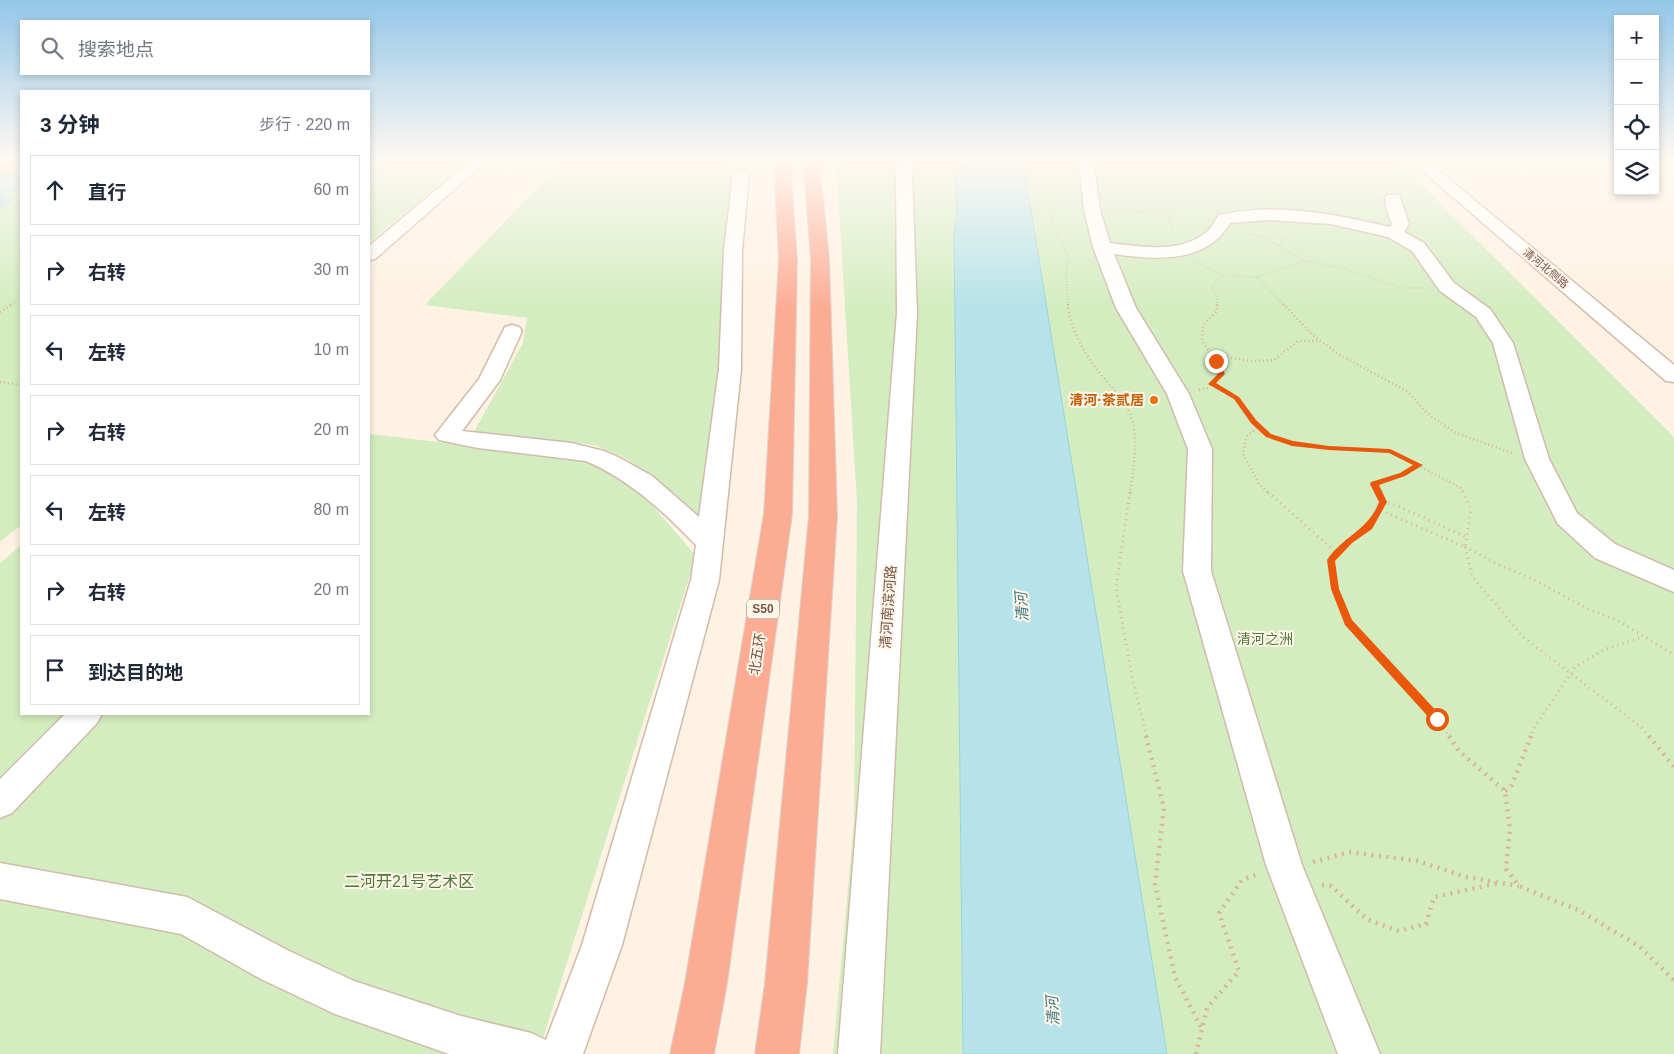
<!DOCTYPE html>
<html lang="zh">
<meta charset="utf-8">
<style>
:root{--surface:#fff;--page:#f6f6f7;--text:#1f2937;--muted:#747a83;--line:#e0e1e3}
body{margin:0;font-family:Arial,"Noto Sans SC",sans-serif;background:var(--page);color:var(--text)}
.controls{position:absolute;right:15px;top:15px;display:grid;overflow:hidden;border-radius:0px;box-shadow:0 2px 8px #0003}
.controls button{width:45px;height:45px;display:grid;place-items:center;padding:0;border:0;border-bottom:1px solid var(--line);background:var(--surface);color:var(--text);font:25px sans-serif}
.stop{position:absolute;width:15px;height:15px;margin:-11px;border:4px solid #ea580c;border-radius:50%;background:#fff}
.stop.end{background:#ea580c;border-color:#fff;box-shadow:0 1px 5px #0008}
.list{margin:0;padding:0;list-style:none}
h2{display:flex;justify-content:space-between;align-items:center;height:65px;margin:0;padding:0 20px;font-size:21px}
h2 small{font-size:16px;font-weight:400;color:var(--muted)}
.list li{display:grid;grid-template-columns:32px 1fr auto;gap:15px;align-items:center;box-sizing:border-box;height:70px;margin:0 10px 10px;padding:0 10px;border:1px solid var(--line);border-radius:0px}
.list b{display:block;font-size:19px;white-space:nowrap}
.list em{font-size:16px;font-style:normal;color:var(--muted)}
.icon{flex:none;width:28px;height:28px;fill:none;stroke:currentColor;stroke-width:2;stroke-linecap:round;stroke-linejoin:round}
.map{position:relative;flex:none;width:1674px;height:1054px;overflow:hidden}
.search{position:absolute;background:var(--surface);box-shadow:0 2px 8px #0003;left:20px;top:20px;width:350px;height:55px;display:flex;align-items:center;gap:12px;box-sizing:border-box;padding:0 18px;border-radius:0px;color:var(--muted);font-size:19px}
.panel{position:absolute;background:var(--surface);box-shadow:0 2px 8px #0003;left:20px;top:90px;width:350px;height:625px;border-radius:0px}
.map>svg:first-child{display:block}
.green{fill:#d3edc0}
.water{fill:#b5e3e9;stroke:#9ad4dc}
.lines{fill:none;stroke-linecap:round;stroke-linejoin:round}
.minor-casing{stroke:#d2bbaa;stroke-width:3}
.highway-casing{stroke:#dcd3cf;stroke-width:2}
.path-far3{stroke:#dbb29b;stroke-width:2;stroke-dasharray:0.5 2.5;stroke-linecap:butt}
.path-far2{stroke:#dbb29b;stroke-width:2.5;stroke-dasharray:1 3;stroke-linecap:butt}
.path-far1{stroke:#dbb29b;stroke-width:3;stroke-dasharray:1 4.5;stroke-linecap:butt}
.path{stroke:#dbb29b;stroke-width:4.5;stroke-dasharray:2 5.5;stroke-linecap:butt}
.minor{fill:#fff;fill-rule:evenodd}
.highway{fill:#fdac94;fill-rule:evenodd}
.route{fill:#ea580c}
.food-dot{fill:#e8710a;stroke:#fff6ea;stroke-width:2}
.labels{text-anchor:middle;stroke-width:4;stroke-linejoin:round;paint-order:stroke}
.far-street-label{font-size:11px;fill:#785646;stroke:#fff6ea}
.shield{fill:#fff6ea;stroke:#a08677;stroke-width:1}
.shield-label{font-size:12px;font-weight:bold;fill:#785646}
.food-label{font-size:14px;font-weight:bold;fill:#c56008;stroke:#fff6ea;text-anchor:end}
.street-label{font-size:14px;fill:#785646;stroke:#fff6ea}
.park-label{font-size:14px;fill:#4f793b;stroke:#fff6ea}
.water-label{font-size:15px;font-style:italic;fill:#39767e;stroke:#fff6ea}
.near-park-label{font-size:16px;fill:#4f793b;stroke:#fff6ea}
</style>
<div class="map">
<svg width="1674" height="1054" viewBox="0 0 1674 1054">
<rect width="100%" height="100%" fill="#fef2e2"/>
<g class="green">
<path d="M0 160H21V525L0 542Z"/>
<path d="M369 160H470L369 242Z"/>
<path d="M564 160H734L735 170 722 372 700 519 627 459 594 445 474 432 523 343 527 318 425 305Z"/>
<path d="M889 160H1397L1674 437V1054H833L854 822 857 501 836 161Z"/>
<path d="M369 434 586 459 634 484 696 556 538 1054H0V563L21 545V714H369Z"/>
</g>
<g class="water">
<path d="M961 160H1023L1167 1054H963L954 232 957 212 955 171 961 167Z"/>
<path d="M0 174H21V189L3 192 12 202 0 209Z"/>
</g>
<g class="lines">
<g class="minor-casing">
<g id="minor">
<path d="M472 160H488L375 259 369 260V246Z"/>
<path d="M900 160H915L912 174 917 313 880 1054H838L897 313 896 174Z"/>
<path d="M1079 160H1093L1100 210 1110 243C1140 247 1182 254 1208 231 1212 227 1215 220 1219 215 1275 202 1335 214 1390 227L1392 224 1387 210 1385 198 1387 195H1399L1409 224 1404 232 1424 243 1454 283 1490 309 1513 343 1549 459 1577 513 1615 544 1674 570V592L1595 558 1558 524 1525 459 1493 343 1476 317 1440 291 1412 251 1388 237 1331 224 1269 220 1230 223C1206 264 1155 260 1114 254L1136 308 1189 394 1212 449 1211 571 1302 865 1380 1054H1338L1266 865 1183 571 1188 449 1167 394 1116 308 1093 247 1084 210Z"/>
<path d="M1410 160H1426L1674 365V382L1666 381Z"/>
<path d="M741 170 746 172 749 175 742 250 741 369 719 580 622 945 583 1054H449L335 1014 261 979 181 934 0 899V863L187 897 289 951 354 981 461 1016 531 1033 546 1040 582 945 691 580 696 545C663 511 630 480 586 461L478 448 439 440 435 435 479 379 505 327 512 325 519 327 522 331 500 380 462 431 571 443 604 451 620 458 652 476 699 517 719 369 724 250 733 175 736 172Z"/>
<path d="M65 714H102L97 723 12 813 0 818V779Z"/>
</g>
</g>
<g class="highway-casing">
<g id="highway">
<path d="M774 160H790L797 260 792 514 727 983 714 1054H670L685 983 764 514 779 260Z"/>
<path d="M803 160H819L829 258 837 516 807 983 799 1054H755L765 983 809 516 811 258Z"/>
</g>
</g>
<g class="path-far3">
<path d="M851 160 855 174H885"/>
<path d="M1110 211 1168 213 1173 235"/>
<path d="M1248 234 1265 238 1305 261 1345 269 1402 288H1424"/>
<path d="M1279 245 1291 233"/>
<path d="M1197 262 1225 276 1257 277 1305 261"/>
<path d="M1257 277 1285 306"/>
<path d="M10 306 21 299"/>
<path d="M1068 306 1066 275 1068 255 1054 231 1050 212 1056 178 1070 174"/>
<path d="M1217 306V298L1211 287 1219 278 1224 276"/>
</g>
<g class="path-far2">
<path d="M1068 304C1069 325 1083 351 1095 367 1109 386 1131 404 1134 428 1137 450 1133 472 1130 494"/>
<path d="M1283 304 1315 337 1340 355 1408 392 1427 413 1454 432 1512 453"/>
<path d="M0 312 12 304"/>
<path d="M1216 361 1226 357 1251 361 1274 360 1298 341H1320"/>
<path d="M0 382 21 385"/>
<path d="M1212 384 1237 398 1253 422 1268 435 1292 443 1329 448 1390 451 1461 488 1464 494"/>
<path d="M1199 390 1207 388 1221 374 1215 358 1202 341 1203 325 1217 311V304"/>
<path d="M1257 428 1246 437 1243 454 1259 484 1270 494"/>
<path d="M1379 494 1374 484 1403 475 1419 465"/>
</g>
<g class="path-far1">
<path d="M1130 492 1116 588 1133 682 1147 738"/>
<path d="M1268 492 1337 553"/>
<path d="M1378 492 1383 502 1396 505 1466 537"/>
<path d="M1465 547 1472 576 1523 637 1641 727 1650 738"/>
<path d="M1465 547 1503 567 1529 577 1584 607 1621 622 1674 655"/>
<path d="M1450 738 1437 719 1348 622 1335 589 1331 560 1349 541 1370 527 1380 510 1465 547 1471 510 1463 492"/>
<path d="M1530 738 1534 728 1575 667 1606 649 1643 637"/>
</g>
<g class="path">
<path d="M1146 736 1164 808 1155 884 1175 977 1202 1029"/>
<path d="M1449 736 1459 751 1505 791 1510 829 1506 869 1519 886 1578 910 1639 946 1674 980"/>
<path d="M1649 736 1674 767"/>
<path d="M1505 791 1512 785 1531 736"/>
<path d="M1313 862 1349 852 1418 861 1466 877 1519 886"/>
<path d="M1322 885 1331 886 1368 920 1399 931 1426 924 1434 897 1499 883"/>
<path d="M1196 1054 1207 1008 1239 971 1219 913 1242 880 1258 874"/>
</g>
<use href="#minor" class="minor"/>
<use href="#highway" class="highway"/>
</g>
<linearGradient id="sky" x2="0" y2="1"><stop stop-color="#93c7e8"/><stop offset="0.52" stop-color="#fff9f2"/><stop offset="1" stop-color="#fff9f2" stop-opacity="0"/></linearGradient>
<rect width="1674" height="308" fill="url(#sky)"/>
<path class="route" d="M1216 359 1219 361 1225 374 1216 383 1239 397 1256 420 1271 434 1293 441 1329 446 1390 449 1423 465 1405 476 1379 485 1387 502 1372 529 1352 543 1335 561 1339 589 1352 620 1441 716V722H1433L1345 625 1331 589 1327 560C1344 535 1368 531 1379 502L1370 484 1371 482 1400 473 1413 465 1389 453 1329 450 1292 446 1266 437 1251 423 1234 399 1208 384 1218 374 1213 361Z"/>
<circle class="food-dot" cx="1154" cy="400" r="5"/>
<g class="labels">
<g class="far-street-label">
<text transform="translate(1546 268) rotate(40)" y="4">清河北侧路</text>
</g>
<rect class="shield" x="747" y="599.5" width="32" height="19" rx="4"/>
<g class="shield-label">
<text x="763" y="613">S50</text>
</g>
<g class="food-label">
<text x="1144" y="405">清河·茶贰居</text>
</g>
<g class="street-label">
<text transform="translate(888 607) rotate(-86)" y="5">清河南滨河路</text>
<text transform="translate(757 654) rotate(-81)" y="5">北五环</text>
</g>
<g class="park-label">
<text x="1265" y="644">清河之洲</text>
</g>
<g class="water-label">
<text transform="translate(1022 607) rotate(-94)" y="5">清河</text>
<text transform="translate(1053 1011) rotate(-94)" y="5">清河</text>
</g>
<g class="near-park-label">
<text x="409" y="887">二河开21号艺术区</text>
</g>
</g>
</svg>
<div class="controls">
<button>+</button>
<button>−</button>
<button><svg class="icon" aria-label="locate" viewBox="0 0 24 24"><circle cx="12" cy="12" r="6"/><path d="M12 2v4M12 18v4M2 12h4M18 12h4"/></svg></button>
<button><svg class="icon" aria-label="layers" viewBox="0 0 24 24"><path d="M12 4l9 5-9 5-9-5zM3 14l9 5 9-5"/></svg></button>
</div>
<div class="stop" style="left:1437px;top:719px"></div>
<div class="stop end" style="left:1216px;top:361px"></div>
<div class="search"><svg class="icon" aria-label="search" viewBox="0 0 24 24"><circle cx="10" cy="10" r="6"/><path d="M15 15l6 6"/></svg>搜索地点</div>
<section class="panel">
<h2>3 分钟<small>步行 · 220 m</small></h2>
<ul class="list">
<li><svg class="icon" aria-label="ahead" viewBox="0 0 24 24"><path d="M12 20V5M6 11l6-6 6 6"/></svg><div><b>直行</b></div><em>60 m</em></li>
<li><svg class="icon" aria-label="right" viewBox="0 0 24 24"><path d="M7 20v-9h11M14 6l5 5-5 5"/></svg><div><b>右转</b></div><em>30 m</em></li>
<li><svg class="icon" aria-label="left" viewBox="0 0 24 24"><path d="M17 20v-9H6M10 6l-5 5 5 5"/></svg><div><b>左转</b></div><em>10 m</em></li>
<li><svg class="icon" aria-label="right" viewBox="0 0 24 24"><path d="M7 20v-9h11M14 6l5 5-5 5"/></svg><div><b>右转</b></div><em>20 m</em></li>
<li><svg class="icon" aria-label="left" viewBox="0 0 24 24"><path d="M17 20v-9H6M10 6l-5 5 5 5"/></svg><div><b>左转</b></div><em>80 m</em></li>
<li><svg class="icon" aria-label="right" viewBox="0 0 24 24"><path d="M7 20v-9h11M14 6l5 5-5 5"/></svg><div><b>右转</b></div><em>20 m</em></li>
<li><svg class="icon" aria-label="arrive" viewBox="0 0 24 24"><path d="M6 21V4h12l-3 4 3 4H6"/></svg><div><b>到达目的地</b></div></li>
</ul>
</section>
</div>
